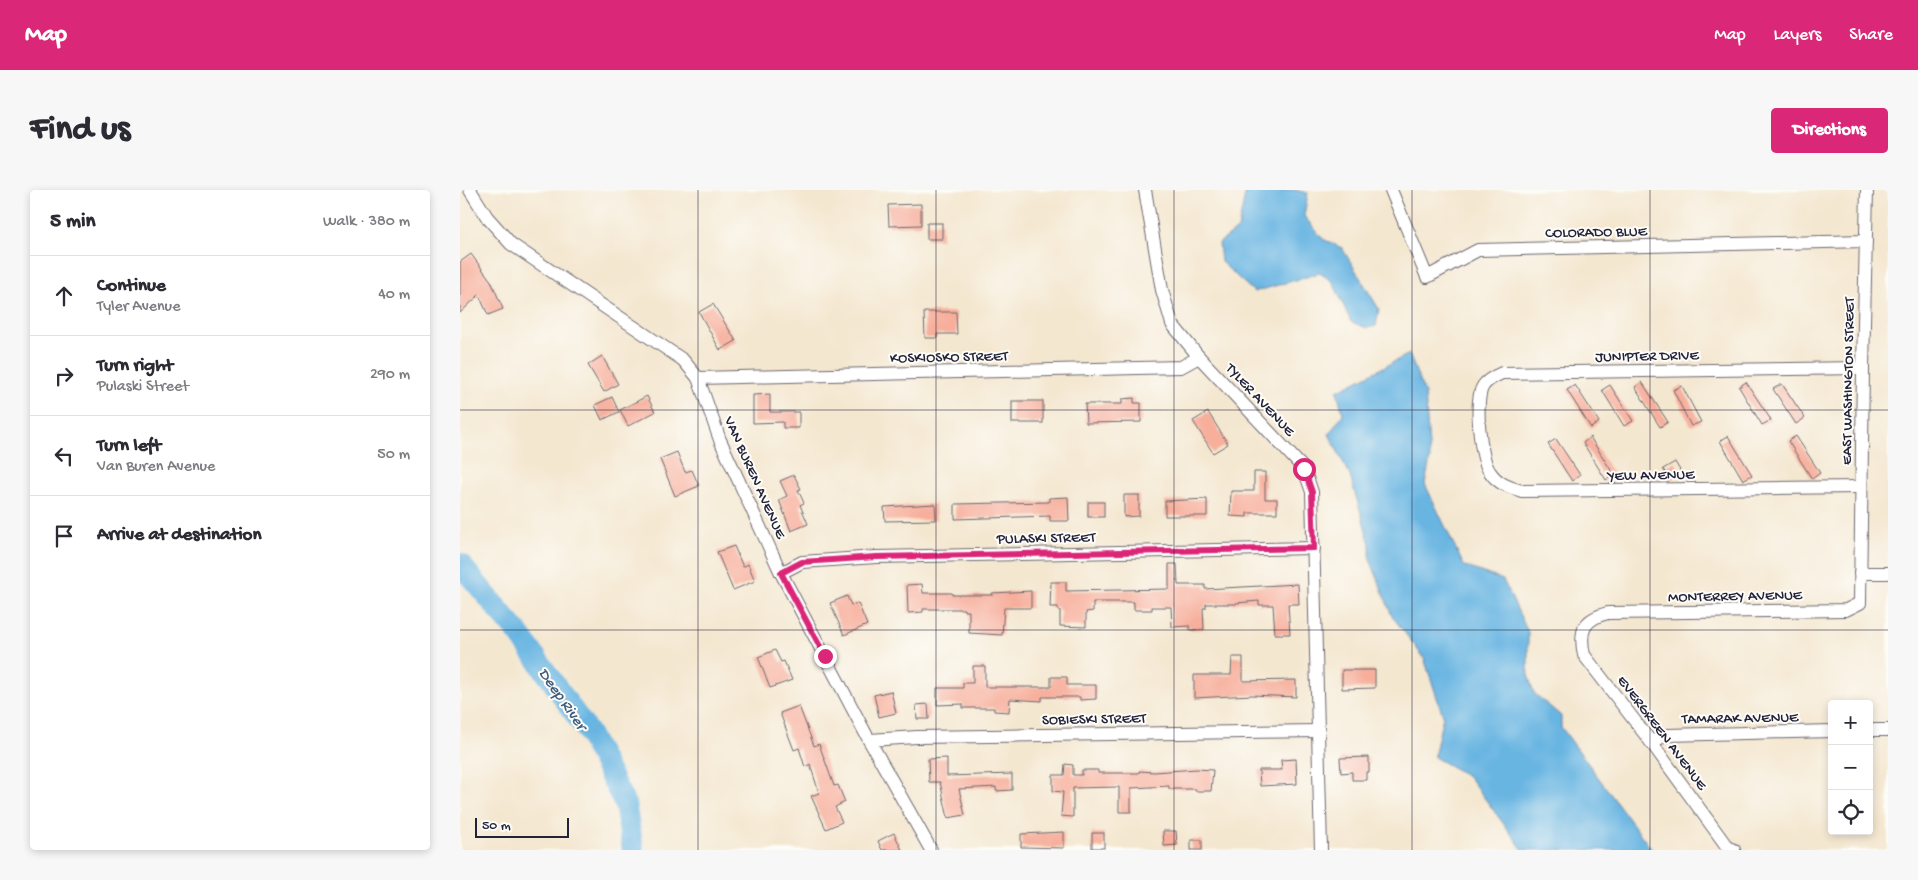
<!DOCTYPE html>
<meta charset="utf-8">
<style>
:root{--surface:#fff;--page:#f7f7f7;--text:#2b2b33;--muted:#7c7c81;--line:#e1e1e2;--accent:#db2777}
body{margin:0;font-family:"Gochi Hand",sans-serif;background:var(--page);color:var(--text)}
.controls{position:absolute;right:15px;bottom:15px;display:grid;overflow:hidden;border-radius:5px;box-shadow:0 2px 8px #0003}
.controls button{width:45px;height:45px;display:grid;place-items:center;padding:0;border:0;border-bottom:1px solid var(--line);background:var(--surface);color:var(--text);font:25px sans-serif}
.scale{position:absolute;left:15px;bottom:12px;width:94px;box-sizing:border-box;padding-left:5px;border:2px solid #22223b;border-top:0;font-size:14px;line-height:18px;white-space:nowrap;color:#22223b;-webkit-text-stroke:4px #fdfcf7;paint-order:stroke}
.stop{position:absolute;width:15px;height:15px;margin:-11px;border:4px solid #db2777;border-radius:50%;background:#fff}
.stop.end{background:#db2777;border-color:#fff;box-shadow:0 1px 5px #0008}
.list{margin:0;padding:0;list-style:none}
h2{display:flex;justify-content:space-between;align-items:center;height:65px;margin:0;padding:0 20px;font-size:21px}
h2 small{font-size:16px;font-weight:400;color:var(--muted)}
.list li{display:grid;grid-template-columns:32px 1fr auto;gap:15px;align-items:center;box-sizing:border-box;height:80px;padding:0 20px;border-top:1px solid var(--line)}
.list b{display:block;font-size:19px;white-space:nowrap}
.list p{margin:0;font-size:16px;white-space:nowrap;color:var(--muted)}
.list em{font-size:16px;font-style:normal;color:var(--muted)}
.icon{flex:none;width:28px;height:28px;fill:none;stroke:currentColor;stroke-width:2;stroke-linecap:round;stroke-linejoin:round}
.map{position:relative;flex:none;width:1428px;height:660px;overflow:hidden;border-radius:5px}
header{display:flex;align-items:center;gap:30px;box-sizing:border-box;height:70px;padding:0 25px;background:var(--accent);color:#fff}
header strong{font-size:24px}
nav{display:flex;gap:28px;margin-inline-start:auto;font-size:18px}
.intro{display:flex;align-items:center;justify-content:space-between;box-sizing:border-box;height:120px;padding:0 30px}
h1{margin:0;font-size:35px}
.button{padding:12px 22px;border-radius:5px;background:var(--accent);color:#fff;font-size:18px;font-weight:700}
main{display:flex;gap:30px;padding:0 30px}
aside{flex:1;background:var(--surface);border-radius:5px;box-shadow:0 2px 8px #0003}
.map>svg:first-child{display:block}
.water{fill:#69b5e2;stroke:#466c8e}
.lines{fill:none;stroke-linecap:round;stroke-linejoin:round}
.river{stroke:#69b5e2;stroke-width:22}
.building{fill:#f7af9c}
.street-casing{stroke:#6c676f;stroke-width:14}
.street{stroke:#fff;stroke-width:12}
.route{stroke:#db2777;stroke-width:6}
.grid{fill:none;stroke:#22223b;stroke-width:1;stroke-opacity:0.55}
.labels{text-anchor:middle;stroke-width:4;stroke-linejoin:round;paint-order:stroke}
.street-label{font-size:15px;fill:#22223b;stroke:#fdfcf7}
.water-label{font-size:16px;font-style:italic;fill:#3e5d7e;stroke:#fdfcf7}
</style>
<header>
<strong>Map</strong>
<nav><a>Map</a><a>Layers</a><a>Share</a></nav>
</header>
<div class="intro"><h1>Find us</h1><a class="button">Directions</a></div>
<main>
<aside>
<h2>5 min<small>Walk · 380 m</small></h2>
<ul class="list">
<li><svg class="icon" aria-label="ahead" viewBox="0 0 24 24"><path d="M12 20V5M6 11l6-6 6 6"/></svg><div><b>Continue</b><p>Tyler Avenue</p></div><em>40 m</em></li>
<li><svg class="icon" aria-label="right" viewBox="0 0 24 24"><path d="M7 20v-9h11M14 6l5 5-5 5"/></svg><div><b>Turn right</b><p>Pulaski Street</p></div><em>290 m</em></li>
<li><svg class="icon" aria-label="left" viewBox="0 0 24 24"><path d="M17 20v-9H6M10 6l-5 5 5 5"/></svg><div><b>Turn left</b><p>Van Buren Avenue</p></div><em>50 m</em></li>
<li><svg class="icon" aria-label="arrive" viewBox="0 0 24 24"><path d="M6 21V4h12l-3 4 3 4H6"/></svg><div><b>Arrive at destination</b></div></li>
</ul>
</aside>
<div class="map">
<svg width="1428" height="660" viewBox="0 0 1428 660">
<rect width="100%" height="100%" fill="#fdfcf7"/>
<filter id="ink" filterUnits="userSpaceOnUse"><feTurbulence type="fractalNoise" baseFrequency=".02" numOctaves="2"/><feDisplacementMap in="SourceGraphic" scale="10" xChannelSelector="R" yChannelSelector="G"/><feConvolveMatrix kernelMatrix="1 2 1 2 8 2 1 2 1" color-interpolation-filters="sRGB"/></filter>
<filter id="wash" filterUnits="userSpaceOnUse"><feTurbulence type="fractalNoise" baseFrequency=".0096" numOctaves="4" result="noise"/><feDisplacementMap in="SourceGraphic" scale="20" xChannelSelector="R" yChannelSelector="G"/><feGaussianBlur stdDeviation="1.12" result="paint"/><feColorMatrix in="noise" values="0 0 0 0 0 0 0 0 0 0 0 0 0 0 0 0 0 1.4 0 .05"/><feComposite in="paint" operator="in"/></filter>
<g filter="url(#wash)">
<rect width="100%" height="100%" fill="#f4e7d0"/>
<g class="water">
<path d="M786 0H835L848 3 844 26 863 49 882 58 919 119 916 136 907 138 891 132 873 92 860 83 794 102 761 72 759 53 778 39Z"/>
<path d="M949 164 965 204 970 269 965 294 1004 376 1043 390 1068 442V485L1074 503 1101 526V537L1192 660H1063L1008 586 974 567 983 526 964 468 932 426 910 369V354L890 286 869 244 883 224 877 201Z"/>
</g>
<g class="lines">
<path class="river" d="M0 374 60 445 128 542 165 614 173 660"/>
</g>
<g id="blocks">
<g class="building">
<path d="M461 14V35L429 36 428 15Z"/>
<rect x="467" y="33" width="15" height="16"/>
<path d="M11 64 31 91 43 119 28 125 19 105 0 123V72Z"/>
<path d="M253 114 276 151 260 160 239 122Z"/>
<path d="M464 122H496L497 144H477V148H465Z"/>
<path d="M142 166 158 194 144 202 128 175Z"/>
<path d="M1182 192 1208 232 1200 237 1175 197Z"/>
<path d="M1286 192 1311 230 1302 235 1279 197Z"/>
<path d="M1322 194 1345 228 1336 234 1313 199Z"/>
<path d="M1115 195 1139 232 1131 238 1107 200Z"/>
<path d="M1150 195 1173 231 1164 236 1142 200Z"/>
<path d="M1222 196 1241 232 1231 236 1213 200Z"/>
<path d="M310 204V222H339V238H323V232L293 233V205Z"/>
<path d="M187 206 195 222 168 236 160 220Z"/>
<path d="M152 207 159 222 142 230 135 215Z"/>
<path d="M674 208V213H681V232L626 233 625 214H662V209Z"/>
<rect x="552" y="211" width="31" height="22"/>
<path d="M748 222 768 254 753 263 733 231Z"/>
<path d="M1268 246 1292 285 1283 290 1260 251Z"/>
<path d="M1336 246 1360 283 1352 289 1328 251Z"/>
<path d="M1130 247 1154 285 1146 290 1123 253Z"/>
<path d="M1096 249 1120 285 1112 291 1088 254Z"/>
<path d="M217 262 225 282 232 280 239 296 215 306 200 269Z"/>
<path d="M1215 272 1221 282 1210 290 1203 279Z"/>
<path d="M794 282H805V309H817V323H787V327L770 326 771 301H794Z"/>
<path d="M334 285 341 299 338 300 344 313 340 315 348 334 331 341 319 310 327 306 320 291Z"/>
<path d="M664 305H679V326L664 327Z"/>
<path d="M608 307 609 331H590V326L495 329V314L589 312V308Z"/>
<path d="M747 309V326H705V311Z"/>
<rect x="628" y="312" width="16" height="15"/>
<path d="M475 314 476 330 425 331 424 317Z"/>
<path d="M274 356 283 377 288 374 295 391 273 400 257 362Z"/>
<path d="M709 374H717L718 395H745V399L838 394 839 414H828L830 444H815L813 415H799V411L776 413V414H746V418H743L744 439 730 440V436L712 437 711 417H692V420H674V412H633V421L626 422V437L600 436V420H598V417H590L591 392H606V401L709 399Z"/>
<path d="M462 394 463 403H492V405H533L532 403 571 401V418H544L542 445 509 443V421H504V419H463V422L448 423 447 395Z"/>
<path d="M387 406 391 415 398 413 407 435 384 445 370 413Z"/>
<path d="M315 460 321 472 324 471 332 490 310 498 298 467Z"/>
<path d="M772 467H783V491L836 490V507L792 505 734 508V485H771Z"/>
<path d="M513 476H525V497H591V487H607V495H636V509L620 510V507H582V511L550 509 549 522 534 521V518H503V514L477 515V498H503V493H513Z"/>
<path d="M882 480H915V498L882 499Z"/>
<path d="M431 501 436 523 419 527 414 505Z"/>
<path d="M468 514 469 529H457L456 515Z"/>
<path d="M339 516 354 556 359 554 374 596 378 595 385 612 375 617 382 632 366 639 351 606 359 603 350 574 345 577 339 558 334 560 320 523Z"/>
<path d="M909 567V582H906V590H892V582L881 583 880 568Z"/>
<path d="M487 568V586L552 584V600L536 601V597L499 599 505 625 488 628 480 592H469L468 569Z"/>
<path d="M836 569 837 594 800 596 799 580H822L821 570Z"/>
<path d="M605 574 613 575V585H622V580H638V583H679V581L694 582 737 579 753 580 751 601H735L736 599H709V596L671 598V622H659V597L613 598V627L601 626 603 602 593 601V585H604Z"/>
<path d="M703 641H716L717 655 704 656Z"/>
<path d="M604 642V658L561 657V644Z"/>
<path d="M434 643 442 660H422L418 651Z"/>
<rect x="632" y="643" width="12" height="15"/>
<rect x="731" y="650" width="11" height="10"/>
</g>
</g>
</g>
<g filter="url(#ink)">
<use href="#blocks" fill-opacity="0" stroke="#6c676f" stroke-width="1"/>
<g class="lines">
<g class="street-casing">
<g id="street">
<path d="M10 0 27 27 51 54 223 170 238 188 260 250 321 383 409 550 471 660"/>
<path d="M685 0 702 100 712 134 739 167 844 279 852 302 861 660"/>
<path d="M931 0 967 87 1018 60 1406 51"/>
<path d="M238 188 721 177 739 167"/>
<path d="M1401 297 1062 301C1049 297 1038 294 1030 282 1020 269 1014 210 1023 196 1027 190 1035 186 1042 183L1403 178"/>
<path d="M321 383 342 372 416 367 854 358"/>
<path d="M1400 383H1428"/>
<path d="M1409 540H1428"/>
<path d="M409 550 457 547 859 541"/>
<path d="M1191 552 1207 545 1372 541"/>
<path d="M1274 660 1268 658 1191 552 1124 465C1119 441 1123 429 1148 423L1386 420 1400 413 1403 178 1407 0"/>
</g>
</g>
<use href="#street" class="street"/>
</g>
</g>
<g class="lines" filter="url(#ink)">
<path class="route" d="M365 466 321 383 342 372 416 367 854 358 852 302 844 279"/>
</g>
<path class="grid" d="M238 0V660M476 0V660M714 0V660M952 0V660M1190 0V660M0 220H1428M0 440H1428"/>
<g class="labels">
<g class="street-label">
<text transform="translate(1136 41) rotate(-1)" y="5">COLORADO BLUE</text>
<text transform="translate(1187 165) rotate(-1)" y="5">JUNIPTER DRIVE</text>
<text transform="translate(489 166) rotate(-1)" y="5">KOSKIOSKO STREET</text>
<text transform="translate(1387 191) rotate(-89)" y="5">EAST WASHINGTON STREET</text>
<text transform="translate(801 209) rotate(47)" y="5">TYLER AVENUE</text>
<text transform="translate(1191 284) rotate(-1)" y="5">YEW AVENUE</text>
<text transform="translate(296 287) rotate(66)" y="5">VAN BUREN AVENUE</text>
<text transform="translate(586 347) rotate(-1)" y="5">PULASKI STREET</text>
<text transform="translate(1275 405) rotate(-1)" y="5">MONTERREY AVENUE</text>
<text transform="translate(1280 527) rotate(-1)" y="5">TAMARAK AVENUE</text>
<text transform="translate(634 528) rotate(-1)" y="5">SOBIESKI STREET</text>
<text transform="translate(1203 542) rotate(53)" y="5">EVERGREEN AVENUE</text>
</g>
<g class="water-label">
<text transform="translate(104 508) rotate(55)" y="6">Deep River</text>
</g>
</g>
</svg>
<div class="controls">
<button>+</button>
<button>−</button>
<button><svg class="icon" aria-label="locate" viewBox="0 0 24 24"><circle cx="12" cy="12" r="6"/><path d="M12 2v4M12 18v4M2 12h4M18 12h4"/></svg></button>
</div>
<div class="scale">50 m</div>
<div class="stop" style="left:844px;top:279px"></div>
<div class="stop end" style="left:365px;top:466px"></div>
</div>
</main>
